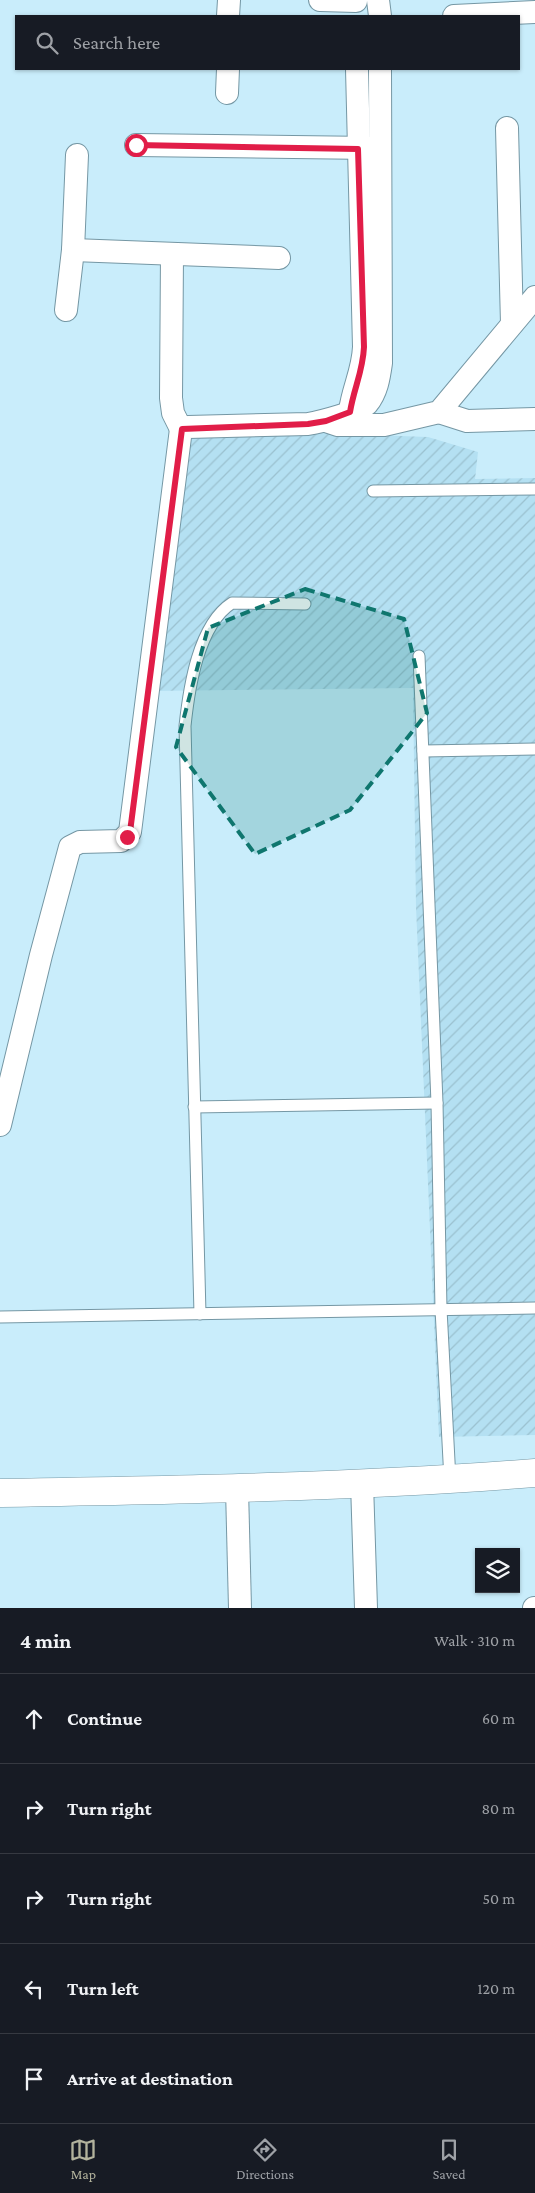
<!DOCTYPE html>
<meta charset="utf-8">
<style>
:root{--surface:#171b24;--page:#20242c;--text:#f1f3f6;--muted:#9ea1a6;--line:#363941;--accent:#b3b39d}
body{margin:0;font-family:"Crimson Pro",serif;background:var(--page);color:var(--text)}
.controls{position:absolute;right:15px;bottom:15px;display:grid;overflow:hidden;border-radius:0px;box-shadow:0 1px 4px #0004}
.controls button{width:45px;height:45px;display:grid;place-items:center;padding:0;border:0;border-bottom:1px solid var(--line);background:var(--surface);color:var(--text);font:25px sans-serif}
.stop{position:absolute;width:15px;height:15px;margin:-11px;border:4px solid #e11d48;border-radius:50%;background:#fff}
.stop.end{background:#e11d48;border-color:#fff;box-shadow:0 1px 5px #0008}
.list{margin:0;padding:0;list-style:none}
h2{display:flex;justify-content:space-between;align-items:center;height:65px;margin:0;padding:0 20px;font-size:21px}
h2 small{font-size:16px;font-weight:400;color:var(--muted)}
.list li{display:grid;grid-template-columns:32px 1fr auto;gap:15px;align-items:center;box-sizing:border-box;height:90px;padding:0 20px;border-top:1px solid var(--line)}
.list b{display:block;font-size:19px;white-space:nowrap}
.list em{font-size:16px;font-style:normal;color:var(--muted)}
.icon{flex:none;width:28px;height:28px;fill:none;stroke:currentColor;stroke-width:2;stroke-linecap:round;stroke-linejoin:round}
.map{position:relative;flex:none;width:535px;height:1608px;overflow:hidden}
.search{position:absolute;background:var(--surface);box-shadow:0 1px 4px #0004;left:15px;right:15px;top:15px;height:55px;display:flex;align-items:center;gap:12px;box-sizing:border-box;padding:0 18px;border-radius:0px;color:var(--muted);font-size:19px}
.sheet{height:515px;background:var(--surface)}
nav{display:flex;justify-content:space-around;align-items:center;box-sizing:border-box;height:70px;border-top:1px solid var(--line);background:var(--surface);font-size:14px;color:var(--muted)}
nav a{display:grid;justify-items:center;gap:2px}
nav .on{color:var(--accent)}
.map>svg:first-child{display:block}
.industrial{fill:url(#industrial-furrows)}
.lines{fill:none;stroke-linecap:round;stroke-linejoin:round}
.service-casing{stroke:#7597a4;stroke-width:13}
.minor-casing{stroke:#7597a4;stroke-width:24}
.tertiary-casing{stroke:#7597a4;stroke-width:29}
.service{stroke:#fff;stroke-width:11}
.minor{stroke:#fff;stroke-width:22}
.tertiary{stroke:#fff;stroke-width:28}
.route{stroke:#e11d48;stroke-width:6}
.marked{fill:#0f766e;fill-opacity:0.2;stroke:#0f766e;stroke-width:4;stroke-dasharray:10 6;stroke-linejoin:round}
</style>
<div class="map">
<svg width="535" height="1608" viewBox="0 0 535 1608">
<defs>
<pattern id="industrial-furrows" width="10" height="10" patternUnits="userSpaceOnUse" patternTransform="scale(1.25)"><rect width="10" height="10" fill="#b4e0f2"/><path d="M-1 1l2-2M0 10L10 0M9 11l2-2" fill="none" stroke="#9bc1d0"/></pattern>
</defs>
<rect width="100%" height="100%" fill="#c9edfb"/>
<path class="industrial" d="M205 429 428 437 478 452 475 479 535 478V1435L439 1437 416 907 413 688 148 691 182 437Z"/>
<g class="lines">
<g class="service-casing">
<g id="service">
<path d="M373 491 535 489"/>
<path d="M419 656 437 1103 441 1309 450 1480"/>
<path d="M423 751 535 749"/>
<path d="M194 1107 437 1103"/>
<path d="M200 1314 185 726C189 688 198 625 232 603L305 604"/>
<path d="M0 1317 535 1308"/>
</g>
</g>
<g class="minor-casing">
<g id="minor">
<path d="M320 0 356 1"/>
<path d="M378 0 380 16"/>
<path d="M228 16 229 0"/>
<path d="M454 16 535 12"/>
<path d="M227 93 228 69"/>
<path d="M507 128 512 324"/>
<path d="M136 145 372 148"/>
<path d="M73 250 279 258"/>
<path d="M172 254 171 398 173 413 181 429"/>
<path d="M66 310 73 250 77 155"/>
<path d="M350 411C353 388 363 371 364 347L357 69"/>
<path d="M439 412 467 421 535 419"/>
<path d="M326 421 338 425H384L439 412 535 297"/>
<path d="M0 1125 41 955 70 847 80 842 121 841 130 832 181 429 188 427 308 424C320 422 359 412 367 404 377 392 379 377 381 363L380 69"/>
<path d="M362 1483 366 1608"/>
<path d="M237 1489 240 1608"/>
<path d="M534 1608H535"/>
</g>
</g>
<g class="tertiary-casing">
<path id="tertiary" d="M0 1493C178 1490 357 1487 535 1473"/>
</g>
<use href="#service" class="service"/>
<use href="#minor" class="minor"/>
<use href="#tertiary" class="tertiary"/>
</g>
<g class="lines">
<path class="route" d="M127 837 130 832 182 429 308 424 326 421 350 412C354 388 363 371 364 347L358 149 136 145"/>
</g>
<path class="marked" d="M305 589 404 619 427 713 350 810 255 854 176 747 208 628Z"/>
</svg>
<div class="controls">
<button><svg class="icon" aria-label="layers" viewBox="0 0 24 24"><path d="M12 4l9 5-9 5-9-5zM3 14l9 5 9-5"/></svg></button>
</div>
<div class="stop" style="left:136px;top:145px"></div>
<div class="stop end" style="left:127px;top:837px"></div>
<div class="search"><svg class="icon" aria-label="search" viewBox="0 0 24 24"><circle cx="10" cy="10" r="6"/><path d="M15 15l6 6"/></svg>Search here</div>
</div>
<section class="sheet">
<h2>4 min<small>Walk · 310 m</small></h2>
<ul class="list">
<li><svg class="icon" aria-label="ahead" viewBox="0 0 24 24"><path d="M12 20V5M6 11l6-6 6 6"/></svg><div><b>Continue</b></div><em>60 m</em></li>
<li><svg class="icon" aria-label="right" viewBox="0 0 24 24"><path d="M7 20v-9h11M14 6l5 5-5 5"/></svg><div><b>Turn right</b></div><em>80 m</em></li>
<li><svg class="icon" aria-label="right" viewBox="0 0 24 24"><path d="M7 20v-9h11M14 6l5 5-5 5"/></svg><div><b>Turn right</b></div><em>50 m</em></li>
<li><svg class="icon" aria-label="left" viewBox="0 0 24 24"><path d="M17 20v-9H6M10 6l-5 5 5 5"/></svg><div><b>Turn left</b></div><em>120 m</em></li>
<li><svg class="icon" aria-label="arrive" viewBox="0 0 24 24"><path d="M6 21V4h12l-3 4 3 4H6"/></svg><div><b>Arrive at destination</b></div></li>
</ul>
</section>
<nav>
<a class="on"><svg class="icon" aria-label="map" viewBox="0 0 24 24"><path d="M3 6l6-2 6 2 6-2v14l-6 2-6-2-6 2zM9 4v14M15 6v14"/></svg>Map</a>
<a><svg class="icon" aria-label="directions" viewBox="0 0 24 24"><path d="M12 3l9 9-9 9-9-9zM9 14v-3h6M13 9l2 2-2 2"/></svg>Directions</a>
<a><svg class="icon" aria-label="saved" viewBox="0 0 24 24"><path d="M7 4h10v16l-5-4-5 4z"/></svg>Saved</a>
</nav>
